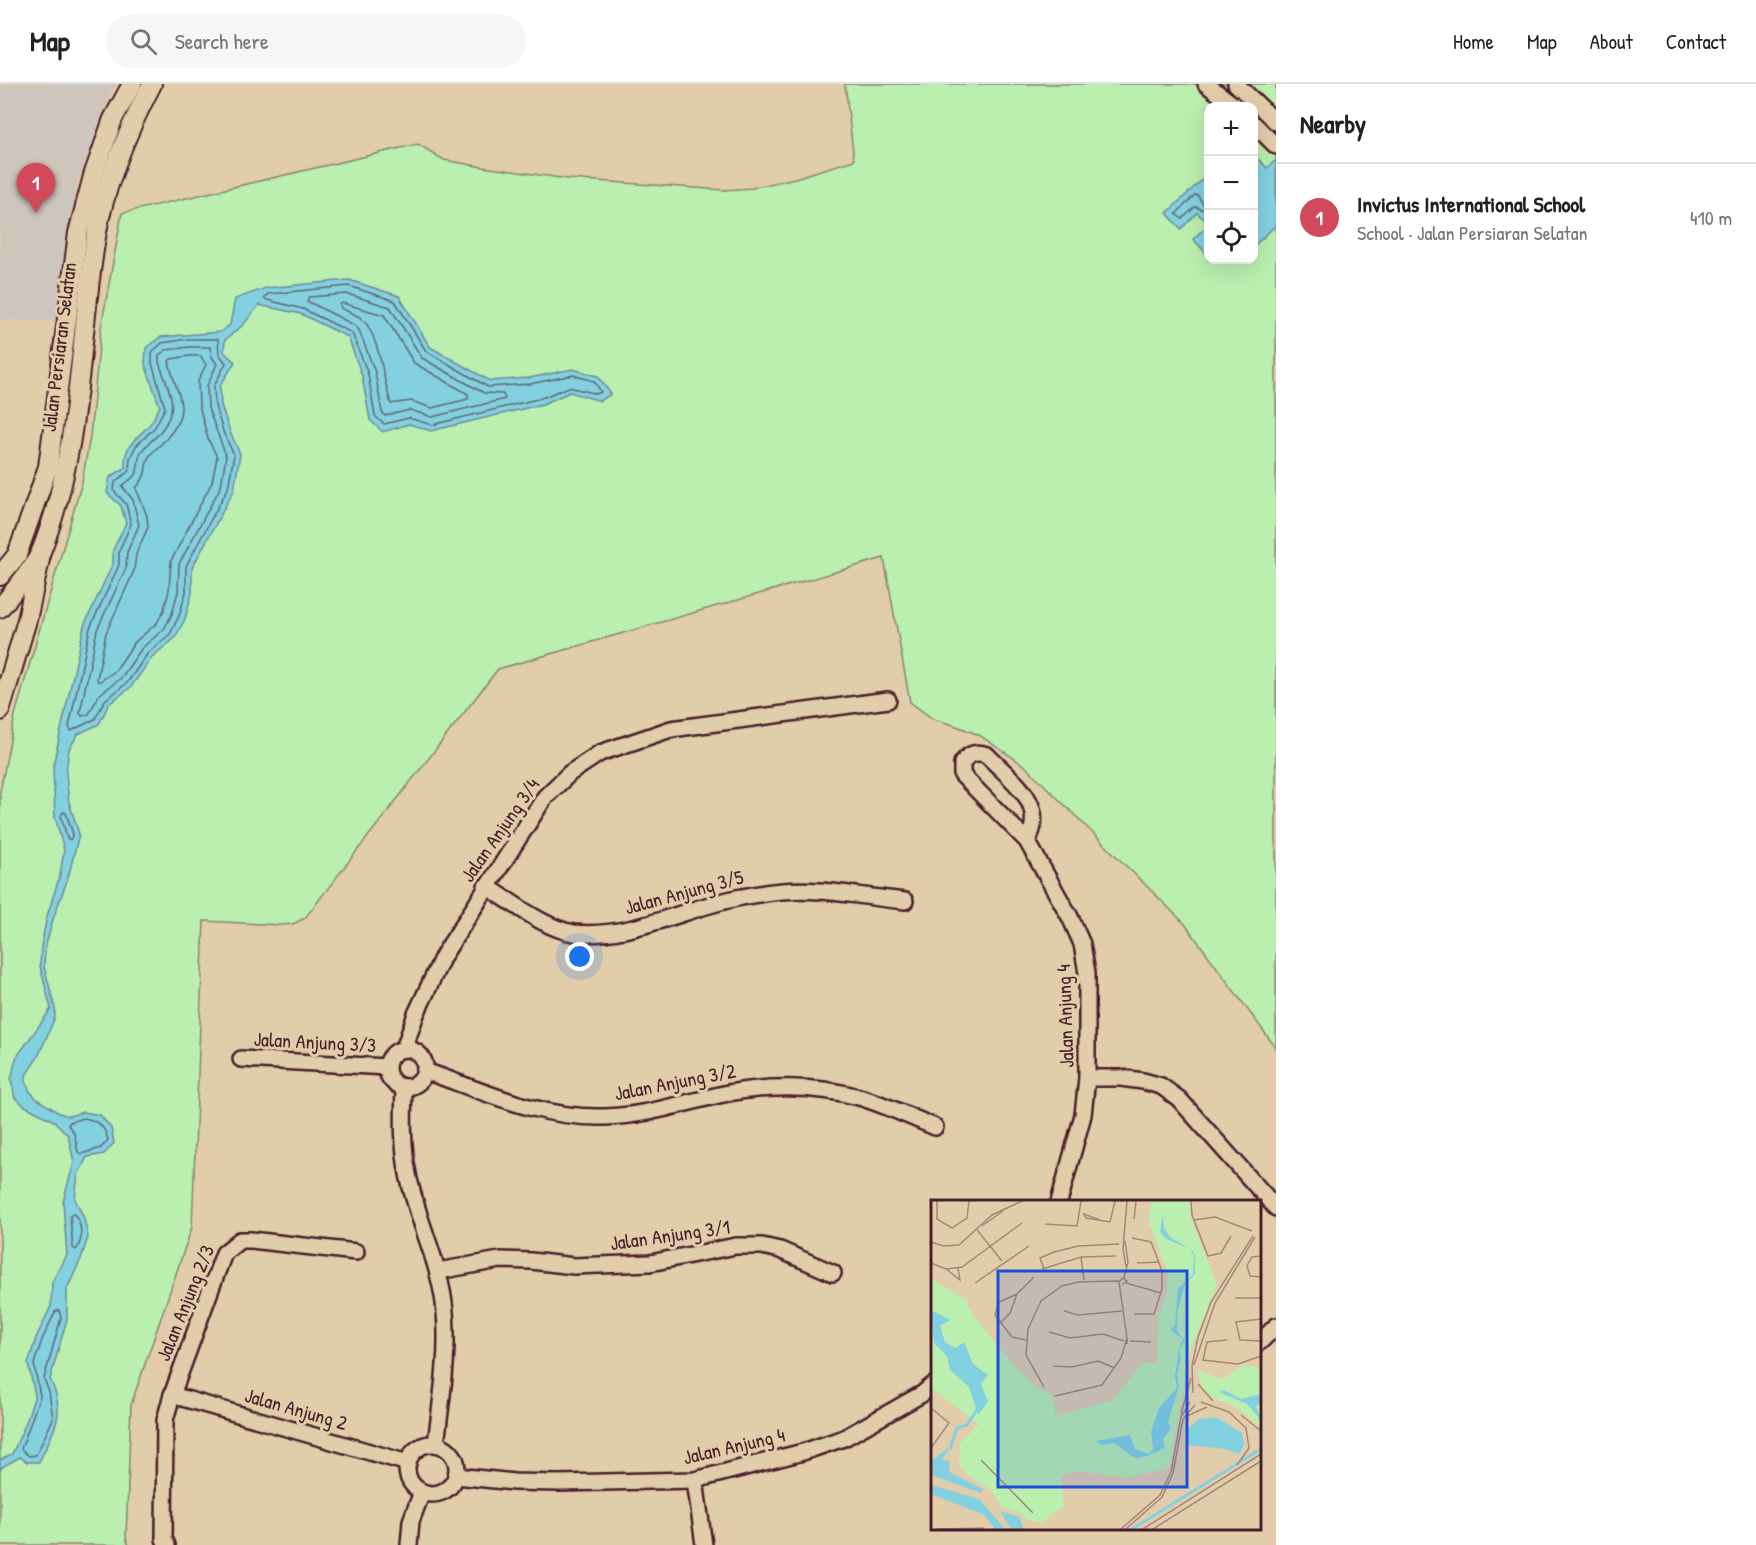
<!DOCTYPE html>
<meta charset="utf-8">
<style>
:root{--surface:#fff;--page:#f6f6f6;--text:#202124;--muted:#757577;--line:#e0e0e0;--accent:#d1495b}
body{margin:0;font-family:"Patrick Hand",sans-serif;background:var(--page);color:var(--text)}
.controls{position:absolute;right:18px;top:18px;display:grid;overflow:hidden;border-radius:12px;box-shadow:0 6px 24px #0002}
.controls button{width:54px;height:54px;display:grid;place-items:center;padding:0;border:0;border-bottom:2px solid var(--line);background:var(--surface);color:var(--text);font:30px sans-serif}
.you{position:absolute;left:580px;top:873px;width:21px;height:21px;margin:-15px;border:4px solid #fff;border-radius:50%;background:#1a73e8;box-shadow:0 0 0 9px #1a73e833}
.badge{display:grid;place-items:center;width:39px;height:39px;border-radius:50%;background:var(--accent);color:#fff;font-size:20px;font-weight:700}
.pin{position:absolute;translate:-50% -50px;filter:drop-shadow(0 2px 3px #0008)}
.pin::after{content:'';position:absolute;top:32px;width:21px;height:18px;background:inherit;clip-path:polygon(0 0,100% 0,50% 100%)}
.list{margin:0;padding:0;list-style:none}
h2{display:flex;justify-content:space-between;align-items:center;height:78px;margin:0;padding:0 24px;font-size:26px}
h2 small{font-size:20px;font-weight:400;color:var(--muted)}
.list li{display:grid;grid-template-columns:39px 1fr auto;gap:18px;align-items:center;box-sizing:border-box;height:108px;padding:0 24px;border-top:2px solid var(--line)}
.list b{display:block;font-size:22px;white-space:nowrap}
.list p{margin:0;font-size:20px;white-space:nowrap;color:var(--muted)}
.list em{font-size:20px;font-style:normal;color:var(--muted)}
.icon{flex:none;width:33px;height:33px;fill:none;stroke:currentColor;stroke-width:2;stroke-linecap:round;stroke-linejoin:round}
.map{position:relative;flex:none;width:1276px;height:1461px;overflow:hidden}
header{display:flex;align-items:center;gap:36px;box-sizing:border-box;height:84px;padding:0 30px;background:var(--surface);border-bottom:2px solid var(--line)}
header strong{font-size:28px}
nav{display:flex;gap:33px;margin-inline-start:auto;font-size:21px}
.search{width:420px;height:54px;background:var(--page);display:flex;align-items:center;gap:15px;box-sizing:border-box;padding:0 21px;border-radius:33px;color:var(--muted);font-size:22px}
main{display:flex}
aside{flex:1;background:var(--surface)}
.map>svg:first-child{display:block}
.built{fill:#cec6bc}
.green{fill:#baefb0;stroke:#82876e;stroke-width:1.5;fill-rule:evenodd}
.water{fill:#83d1e0;stroke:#6c8a98;stroke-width:1.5}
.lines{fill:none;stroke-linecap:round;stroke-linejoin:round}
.shore{stroke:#616673;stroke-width:1.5}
.minor-casing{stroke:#4a1f2b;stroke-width:20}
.tertiary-casing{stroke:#4a1f2b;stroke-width:22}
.minor{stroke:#e2cdab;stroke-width:15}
.tertiary{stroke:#e2cdab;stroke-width:18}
.labels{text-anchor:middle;stroke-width:6;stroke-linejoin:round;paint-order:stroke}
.street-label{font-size:20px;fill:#4a1f2b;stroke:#e2cdab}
.inset-river{fill:none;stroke:#83d1e0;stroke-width:3}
.inset-road{fill:none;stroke:#a58778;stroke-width:1.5}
.view{fill:#1d4ed8;fill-opacity:0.15;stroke:#1d4ed8;stroke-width:3}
.inset-edge{fill:none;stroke:#4a1f2b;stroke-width:3}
</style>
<header>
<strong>Map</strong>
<div class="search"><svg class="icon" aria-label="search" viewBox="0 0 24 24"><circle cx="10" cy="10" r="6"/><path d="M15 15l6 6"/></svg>Search here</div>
<nav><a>Home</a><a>Map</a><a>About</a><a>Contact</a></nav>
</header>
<main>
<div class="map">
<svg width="1276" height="1461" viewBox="0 0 1276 1461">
<rect width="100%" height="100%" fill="#e2cdab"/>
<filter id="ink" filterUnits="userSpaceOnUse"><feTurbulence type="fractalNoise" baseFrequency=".0167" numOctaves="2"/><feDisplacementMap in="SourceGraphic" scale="12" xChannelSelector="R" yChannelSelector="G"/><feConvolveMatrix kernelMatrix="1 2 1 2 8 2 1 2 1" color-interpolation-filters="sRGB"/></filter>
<g filter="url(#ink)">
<path class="built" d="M0 0H117L111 9 78 97 65 160 58 238 0 236Z"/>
<path class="green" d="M845 0H1276V964L1185 840 1025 682 979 651 954 641 933 635 910 618 884 474 498 585 305 834 293 840 282 841 204 837 192 1143 131 1321 126 1454 129 1461H0V708L15 631 82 398 90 353 101 244 122 129 418 60 444 76 483 83 568 95 724 106 752 104 795 94 854 76ZM1208 22H1254V176H1208Z"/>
<g class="water">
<path d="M1254 71 1267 84 1276 76V141L1254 162V97L1260 91 1254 85Z"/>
<path d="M1208 90C1209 99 1204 106 1205 113L1208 116V130L1204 135 1197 129 1181 145 1167 129Z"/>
<path d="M1208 141V171L1193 155Z"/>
<path d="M349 196 399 212 430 263 490 297 529 294 573 285 598 292 611 310 600 317 570 308 543 320 431 347 409 340 383 348 370 336 362 292 348 253 301 230 259 221 243 241 225 256 224 268 235 278 220 302 221 321 230 348 240 370 234 406 192 484V509L185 535 175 554 152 573 131 603 109 620 99 640 78 650 69 665 66 689 69 718 79 750 68 794 54 832 45 864 44 882 55 924V933L38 973 26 991V997L29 1006 37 1015 59 1029 69 1032 83 1028 100 1031 111 1044 114 1059 104 1070 87 1073 78 1091 75 1115 84 1134 88 1153 81 1175 67 1205V1235L50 1295C67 1330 54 1346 39 1378H27L20 1373 2 1383 0 1387V1376L12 1370 25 1341 35 1311 28 1280 36 1254 51 1222 52 1198 67 1171 63 1118 74 1078 68 1051 54 1037 25 1022 15 1014 11 996 16 974 51 925 40 882 41 863 47 832 60 791 64 766 55 733 53 682 84 542 113 479V466L126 439 121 422 107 409 110 393 125 384C123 361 137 355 150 340 154 335 156 328 160 323L145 280 146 264 160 253 220 248 230 241 235 215 266 204Z"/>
</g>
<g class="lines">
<g class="shore">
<path d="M1208 120H1203L1198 112 1195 111 1176 130 1182 135 1195 123 1208 127"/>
<path d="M349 202 395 217 426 267 488 303 530 300 573 291 594 297 601 308 597 310 569 303 541 314 432 341 409 334 384 340 375 332 368 290 352 249 303 225 267 216 264 214 268 210Z"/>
<path d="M347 210 390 223 422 274 484 309 503 310 505 315 432 333 410 326 385 332 382 328 375 288 359 246 354 241 307 217 309 213Z"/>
<path d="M342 219 384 231 414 279 468 310V315L432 324 411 317 391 320C384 300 379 249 362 235 356 230 348 228 341 224L340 221Z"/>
<path d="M188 255H218L219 270 226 279 214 302 215 322 224 350 234 371 228 404 186 482V508L179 532 170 550 148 569 127 599 105 616 95 635 71 647 69 643 90 544 119 481V467L131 440 126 420 114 407 115 398 129 387 130 374 136 362 155 343 165 324 152 279V268L162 259Z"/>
<path d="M189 263H210L212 273 217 280 207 302 208 324 226 372 221 402 179 480 178 507 172 530 164 545 142 564 121 594 99 611 89 630 82 632 80 629 97 546 126 484 127 468 139 441 133 416 122 402 136 391C139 383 137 376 141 368 146 360 155 355 160 348 182 321 168 307 159 278V271L166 266Z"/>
<path d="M189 272H201L206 281 198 297 199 321 208 355 217 373 212 398 171 477 169 506 164 526 157 539 135 558 115 587 99 598 97 595 106 549 134 487 136 470 148 443 147 432 136 404C150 389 143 382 150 371 155 365 162 360 167 354 194 323 175 310 169 277L171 275Z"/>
<path d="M63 728 66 729 73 750 70 756 67 754 61 732Z"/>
<path d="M84 1034C98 1037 105 1042 108 1056L101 1064 81 1070 78 1068 74 1049 68 1041 70 1038Z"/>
<path d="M73 1129C82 1138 84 1156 76 1166L73 1164 70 1132Z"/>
<path d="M59 1226 61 1234 44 1295 49 1308 53 1335 36 1371 29 1372 21 1365 40 1312 34 1280 42 1256 55 1228Z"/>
</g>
<g class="minor-casing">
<g id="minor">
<path d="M1206 0 1235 22"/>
<path d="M1236 0 1276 38"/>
<path d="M1254 40 1276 62"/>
<path d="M1027 757C1049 720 1011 696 987 671 976 667 969 669 962 679V691L1027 757 1070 833 1082 860 1087 889V994L1083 1031 1059 1118"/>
<path d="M486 802C511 817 545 845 574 849 631 855 686 823 742 813 766 808 794 805 819 807 848 809 876 814 905 817"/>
<path d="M404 965 416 930 443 872 545 713 570 689 600 669 671 645 888 616"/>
<circle cx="406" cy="984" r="19"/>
<path d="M241 975 387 983"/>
<path d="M425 987C483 1007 541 1035 604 1033 644 1032 680 1020 719 1011 764 1001 815 1001 859 1013 884 1020 910 1033 935 1043"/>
<path d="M1087 994H1121L1143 997 1161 1002 1179 1015 1276 1124"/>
<path d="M404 1003C403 1033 402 1061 408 1090 417 1137 441 1180 445 1228 449 1272 441 1317 436 1360"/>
<path d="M438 1187 500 1176 531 1177 574 1182 650 1179 736 1162H762L780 1166 833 1189"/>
<path d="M1260 1258 1276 1242"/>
<path d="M172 1311 408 1379"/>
<circle cx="432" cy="1385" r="25"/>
<path d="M456 1392 514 1398 559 1399 695 1396 803 1368 844 1354 922 1310 933 1301"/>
<path d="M695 1396 704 1461"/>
<path d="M167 1461 164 1455 165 1336 172 1311 224 1169 240 1156H251L356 1168"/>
<path d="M409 1461 411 1437 422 1408"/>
</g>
</g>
<g class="tertiary-casing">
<g id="tertiary">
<path d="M0 492 17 471 48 383 78 149 93 92 113 35 132 0"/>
<path d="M0 524C12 509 36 482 42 465 81 366 79 256 96 153 105 99 127 48 152 0"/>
<path d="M0 627 27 536 40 475"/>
</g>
</g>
<use href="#minor" class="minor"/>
<use href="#tertiary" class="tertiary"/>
</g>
</g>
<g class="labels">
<g class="street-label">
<text transform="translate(59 263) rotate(-83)" y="7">Jalan Persiaran Selatan</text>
<text transform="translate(500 746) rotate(-55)" y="7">Jalan Anjung 3/4</text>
<text transform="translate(684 808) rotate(-15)" y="7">Jalan Anjung 3/5</text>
<text transform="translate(1065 932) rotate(-92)" y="7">Jalan Anjung 4</text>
<text transform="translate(315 958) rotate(3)" y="7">Jalan Anjung 3/3</text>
<text transform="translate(675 998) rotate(-11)" y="7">Jalan Anjung 3/2</text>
<text transform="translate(670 1151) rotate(-8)" y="7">Jalan Anjung 3/1</text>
<text transform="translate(185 1219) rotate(-68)" y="7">Jalan Anjung 2/3</text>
<text transform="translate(296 1325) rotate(16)" y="7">Jalan Anjung 2</text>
<text transform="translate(734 1362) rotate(-13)" y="7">Jalan Anjung 4</text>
</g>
</g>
<g transform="translate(931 1116)">
<rect width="330" height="330" fill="#e2cdab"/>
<path d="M220 1H259V15L286 86 260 148 238 268 194 278 149 271 130 275 133 306 111 322 96 320 92 314 71 307 60 290 36 274 28 264 29 243 48 224 0 188V78L35 100 41 114 80 162 104 186 121 195 125 216 182 200 211 163H226L227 118 236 91 237 72 218 23ZM312 165 330 168V228L306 208 281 197 271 187 266 170 292 179Z" fill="#baefb0"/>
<path d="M232 14 233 28 239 37 262 51 264 56V74L254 84 246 113V131L254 141 248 150 250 159 246 173 248 186 237 222 240 228 232 239 234 248 216 256 204 258 183 243 171 245 165 241 199 235 204 249 218 254 222 249 220 232 228 208 246 188 244 176 248 149 252 139 239 130 244 125 247 89 262 74 263 56 259 49 235 39 229 32ZM0 110 19 120 9 126 14 142 24 148 33 142 42 164 57 175 50 184 57 202 47 215 38 187 19 170 16 156 3 143ZM293 190 310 199 330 194V203L325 206 330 220 316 204 288 192ZM285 217 311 233 313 245 308 254 294 249 256 245V229L268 219ZM20 246 11 260 19 261 18 272 52 289 50 293 0 275V261ZM0 285 48 299 74 329H64L53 315 0 294ZM69 311 89 317 92 329H80Z" fill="#83d1e0"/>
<path class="inset-river" d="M19 249 26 228 36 225 47 208M201 329 330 249"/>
<path class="inset-road" d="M6 1V19L21 28 36 18 38 1M260 1 261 15 277 56 290 53 300 36M203 19 205 1M169 20 153 14 155 18 179 22 184 1M263 20 284 17 321 31M114 24 146 26 150 1M51 26 72 11M46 30 71 61M201 38 220 42 231 71V89L223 114H203M0 42 12 46 28 45 61 15 91 1M330 56 321 57 316 66 319 76 330 77M150 57 153 80M0 63 15 69 31 67 91 23M206 63 228 62M195 67 192 49 196 1M15 69 29 80 27 68M111 69 150 57 185 56M113 69 109 58 123 52 147 46 188 44M193 78 197 62 194 41M44 83 98 46M195 83 230 93M191 85 196 81 192 78 188 82 196 138M86 94 68 102 64 115 81 137 95 140M86 94 103 77M304 98H330M133 111 147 115 191 111M330 119 305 122 309 140 330 141M69 123 79 113 86 94M118 132 139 138 172 134 193 141M296 140 276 142 272 160 307 164 330 156M199 141 220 142M263 165 284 103 324 37M122 166 141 167 167 161 184 168M267 184 282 201M113 187 95 155 97 129 110 101 131 86 147 82 188 81M262 193 261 166 267 137 280 102 322 36M124 196 171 185 190 158 196 138V144M270 202 298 212 315 228 318 248 306 265M0 208 18 223 0 248M250 214 260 178M310 215 330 231M256 216 276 207M50 260 102 313M6 329 53 328M190 329 229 295 240 272 250 217 259 202M195 329 231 297 242 273 252 219 264 205M212 329 330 254M222 329 330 261"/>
<path class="view" d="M67 71H256V287H67Z"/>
<rect width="330" height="330" class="inset-edge"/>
</g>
</svg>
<div class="controls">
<button>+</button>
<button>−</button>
<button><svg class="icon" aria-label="locate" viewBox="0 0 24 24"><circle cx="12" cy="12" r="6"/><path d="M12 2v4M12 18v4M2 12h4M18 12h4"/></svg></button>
</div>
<div class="you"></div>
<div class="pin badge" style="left:36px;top:129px">1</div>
</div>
<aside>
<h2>Nearby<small></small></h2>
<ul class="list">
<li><span class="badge">1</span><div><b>Invictus International School</b><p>School · Jalan Persiaran Selatan</p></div><em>410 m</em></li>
</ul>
</aside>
</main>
